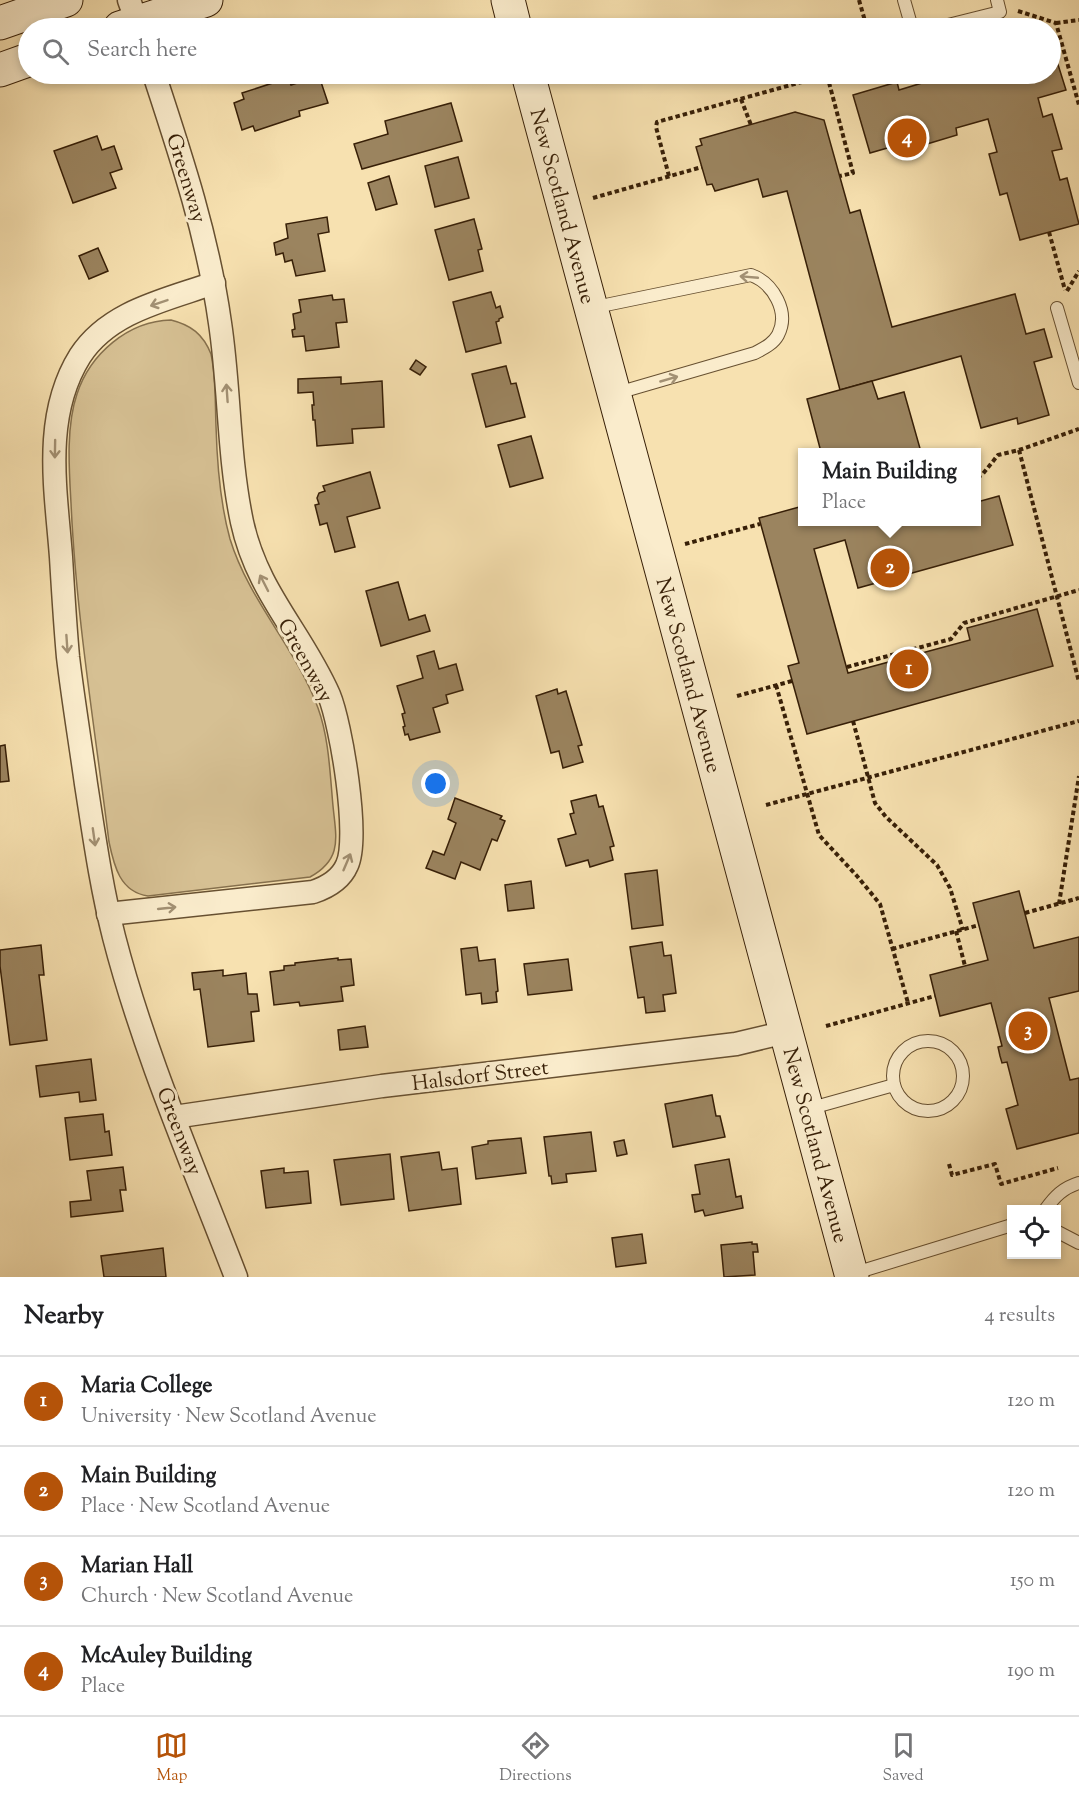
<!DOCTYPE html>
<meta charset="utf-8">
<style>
:root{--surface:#fff;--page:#f2f2f2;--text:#202124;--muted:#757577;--line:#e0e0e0;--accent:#b45309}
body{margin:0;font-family:"Sorts Mill Goudy",serif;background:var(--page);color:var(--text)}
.controls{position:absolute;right:18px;bottom:18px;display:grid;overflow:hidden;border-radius:0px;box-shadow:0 3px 9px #0003}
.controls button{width:54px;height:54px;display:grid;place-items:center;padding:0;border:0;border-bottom:2px solid var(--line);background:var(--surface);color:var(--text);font:30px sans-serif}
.you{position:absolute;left:436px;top:784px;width:21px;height:21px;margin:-15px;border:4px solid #fff;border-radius:50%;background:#1a73e8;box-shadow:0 0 0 9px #1a73e833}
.badge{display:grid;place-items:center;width:39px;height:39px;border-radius:50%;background:var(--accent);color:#fff;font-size:20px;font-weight:700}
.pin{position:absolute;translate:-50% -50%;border:3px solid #fff;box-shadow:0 2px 6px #0006}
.popup{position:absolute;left:798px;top:448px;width:183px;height:78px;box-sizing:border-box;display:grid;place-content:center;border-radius:0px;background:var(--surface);filter:drop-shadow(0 2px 4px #0005);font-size:20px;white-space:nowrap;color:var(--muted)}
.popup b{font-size:22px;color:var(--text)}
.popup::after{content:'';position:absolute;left:50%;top:100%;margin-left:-12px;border:12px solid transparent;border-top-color:var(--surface)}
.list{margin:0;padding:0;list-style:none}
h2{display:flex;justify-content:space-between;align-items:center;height:78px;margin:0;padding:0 24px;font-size:26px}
h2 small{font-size:20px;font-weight:400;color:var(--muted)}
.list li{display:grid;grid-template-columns:39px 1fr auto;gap:18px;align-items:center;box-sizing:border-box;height:90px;padding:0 24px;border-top:2px solid var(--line)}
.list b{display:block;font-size:22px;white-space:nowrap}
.list p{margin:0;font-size:20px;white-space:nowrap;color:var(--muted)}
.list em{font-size:20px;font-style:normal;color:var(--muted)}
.icon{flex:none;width:33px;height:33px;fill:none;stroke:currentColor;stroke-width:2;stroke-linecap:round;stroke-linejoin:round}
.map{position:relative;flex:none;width:1079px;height:1277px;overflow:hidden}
.search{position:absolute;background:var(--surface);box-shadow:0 3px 9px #0003;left:18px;right:18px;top:18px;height:66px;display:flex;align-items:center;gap:15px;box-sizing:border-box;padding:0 21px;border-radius:33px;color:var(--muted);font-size:22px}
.sheet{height:438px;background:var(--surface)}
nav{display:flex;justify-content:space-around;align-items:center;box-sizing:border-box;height:84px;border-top:2px solid var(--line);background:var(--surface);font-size:16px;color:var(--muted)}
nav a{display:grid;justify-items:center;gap:3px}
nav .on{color:var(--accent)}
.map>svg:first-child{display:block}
.green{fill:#d6c093;stroke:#86704d;stroke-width:1.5}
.building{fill:#9b845f;stroke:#371f07;stroke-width:1.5}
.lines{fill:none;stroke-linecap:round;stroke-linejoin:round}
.lane-casing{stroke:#675031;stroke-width:14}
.street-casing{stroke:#675031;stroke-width:25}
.secondary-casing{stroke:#371f07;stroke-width:35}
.path{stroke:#371f07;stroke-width:4;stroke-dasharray:4.5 3;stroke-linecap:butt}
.lane{stroke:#faeccc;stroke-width:12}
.street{stroke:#faeccc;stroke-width:22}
.secondary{stroke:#faeccc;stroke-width:33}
.oneway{stroke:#a29073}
.labels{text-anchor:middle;stroke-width:6;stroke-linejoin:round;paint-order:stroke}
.street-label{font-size:21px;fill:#371f07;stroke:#faeccc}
</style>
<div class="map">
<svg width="1079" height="1277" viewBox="0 0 1079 1277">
<rect width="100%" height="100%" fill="#f7e1b0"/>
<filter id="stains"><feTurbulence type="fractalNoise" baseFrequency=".00333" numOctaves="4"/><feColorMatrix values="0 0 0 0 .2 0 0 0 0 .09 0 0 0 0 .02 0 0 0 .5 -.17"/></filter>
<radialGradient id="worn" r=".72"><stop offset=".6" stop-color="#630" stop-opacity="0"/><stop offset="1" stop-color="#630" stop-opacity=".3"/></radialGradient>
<path class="green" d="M171 320C191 325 203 334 211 354 216 377 215 402 216 426 217 463 220 503 230 539 249 601 296 648 318 708 329 738 330 774 333 806 336 837 343 859 310 877L148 896C120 892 114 866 109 842 95 730 76 615 71 503 69 469 66 426 77 394 90 354 128 321 171 320Z"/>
<g class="building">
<path d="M1050 39 1066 90 1038 98 1043 117 1052 114 1062 149 1052 151 1060 180 1067 178 1079 224 1020 240 1007 193 1000 195 989 154 997 152 988 119 956 128 957 135 917 147 915 140 870 153 853 95 897 82 899 90 945 76 944 74H1050Z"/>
<path d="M319 76 328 103 299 111 300 116 255 131 253 126 242 130 234 103 244 99 242 93 288 78 291 85Z"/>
<path d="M451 103 462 141 362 169 354 144 388 134 385 121Z"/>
<path d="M795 112 824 120 850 213 860 210 892 327 1015 294 1026 334 1044 329 1052 357 1034 362 1049 415 1018 424 1017 418 981 428 961 356 840 390 787 191 763 197 758 179 715 191 712 184 707 185 696 147 702 145 700 139Z"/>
<path d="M97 136 102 150 114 146 122 169 110 173 116 188 73 203 54 151Z"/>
<path d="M458 157 469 198 435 207 425 166Z"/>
<path d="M389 176 397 204 376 210 368 183Z"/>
<path d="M327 217 329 232 318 234 325 271 296 276 292 260 285 262 283 253 276 255 274 243 288 238 286 224Z"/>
<path d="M474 219 482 249 478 250 483 271 449 280 435 230Z"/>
<path d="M98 248 108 271 89 279 79 256Z"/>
<path d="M491 292 496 308 500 306 503 317 499 319V321L496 322 501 343 466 352 453 302Z"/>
<path d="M332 295 333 300 344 299 347 322 336 323 339 347 306 351 304 336 293 337 292 330 295 329 293 314 301 312 299 300Z"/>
<path d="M416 360 426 367 420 375 410 369Z"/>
<path d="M506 366 511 384 516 383 525 417 486 427 472 374Z"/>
<path d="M341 377V384L382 381 384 427 352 429 353 443 317 446 315 420H313L312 405H314L313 392 298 393V379Z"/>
<path d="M872 381 878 399 904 392 921 452H821L807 399Z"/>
<path d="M531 436 543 478 510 487 498 445Z"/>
<path d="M370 472 380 508 347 517 355 547 335 552 327 523 320 525 315 505 319 504 317 498 319 493 325 491 323 486Z"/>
<path d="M999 496 1013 545 858 588 845 540 814 549 848 673 970 640 967 628 1037 609 1053 666 807 734 788 666 799 663 759 518 803 506V522H977V502Z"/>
<path d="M398 582 409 620 425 615 430 631 381 646 366 591Z"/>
<path d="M434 651 439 669 456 664 463 690 446 695 448 703 433 708 440 732 410 740 408 734 405 735 403 727 405 726 402 714 405 713 397 686 423 678 417 656Z"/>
<path d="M557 689 558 694 566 691 582 745 578 746 583 762 563 768 559 751 551 753 536 696Z"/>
<path d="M5 745 9 781 0 782V746Z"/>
<path d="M596 795 599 807 603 806 614 846 610 847 613 860 590 867 588 860 566 866 558 839 576 834 570 814 574 813 571 801Z"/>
<path d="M455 798 502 816 500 819 505 821 497 841 492 839 480 870 461 862 455 879 426 868 433 851 444 855 456 823 448 819Z"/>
<path d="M657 870 663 925 632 929 625 874Z"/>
<path d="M531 881 534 908 508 911 505 885Z"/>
<path d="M1019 891 1034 948 1079 937V991L1049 998 1070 1080 1079 1078V1133L1017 1149 1006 1109 1018 1105 1007 1062 1002 1063 1000 1056 998 1047 1002 1046 991 1003 940 1016 930 975 988 960 973 903Z"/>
<path d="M662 942 664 956 671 955 676 993 663 995 665 1011 646 1013 644 997 638 998 630 947Z"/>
<path d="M41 945 44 975H39L47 1040 10 1045 0 966V950Z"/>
<path d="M477 947 479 961 495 959 498 991 496 992 497 1002 482 1004 481 993 466 995 461 949Z"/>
<path d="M338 958V960L351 959 354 985 341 987 343 1001 300 1006 299 1002 274 1005 270 972 284 970V966L295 965V963Z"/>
<path d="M568 959 572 990 528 995 524 964Z"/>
<path d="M223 970V976L246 973 248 994H257L259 1011 251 1012 254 1041 208 1047 200 989 194 990 192 973Z"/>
<path d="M365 1026 368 1047 340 1050 338 1030Z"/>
<path d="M91 1059 96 1100 80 1102 79 1092 40 1097 36 1066Z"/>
<path d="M712 1095 716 1116H720L725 1137 673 1147 665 1104Z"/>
<path d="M103 1114 105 1132 109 1131 112 1155 70 1160 65 1118Z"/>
<path d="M591 1132 596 1171 566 1174 567 1182 552 1184 551 1176H549L544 1137Z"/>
<path d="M521 1138 526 1173 476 1179 472 1147 488 1144V1141Z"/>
<path d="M624 1140 627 1154 617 1156 614 1142Z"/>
<path d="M439 1152 442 1170 457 1168 461 1204 409 1211 401 1157Z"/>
<path d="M390 1154 394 1199 341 1205 334 1160Z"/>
<path d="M729 1159 736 1197 741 1196 743 1208 705 1216 703 1210 695 1212 692 1195 700 1194 695 1165Z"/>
<path d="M123 1167 126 1190H120L123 1211 71 1217 70 1202 91 1200 87 1171Z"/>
<path d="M284 1168V1173L308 1171 311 1203 266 1208 261 1171Z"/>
<path d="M642 1234 646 1263 616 1267 612 1238Z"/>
<path d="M752 1242V1244H757L758 1252H753L755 1275 724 1277 721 1245Z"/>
<path d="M163 1248 166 1277H104L101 1256Z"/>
</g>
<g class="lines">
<g class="lane-casing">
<g id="lane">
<path d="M904 0 912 28"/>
<path d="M936 28 1000 12 997 0"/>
<path d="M591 308 751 275C773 283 790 312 778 335 773 344 764 348 755 353L614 394"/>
<path d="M1057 308 1079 383"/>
<circle cx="928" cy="1076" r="35"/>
<path d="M808 1109 894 1085"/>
<path d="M1045 1210C1055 1196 1063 1188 1079 1183"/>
<path d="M1056 1231 1079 1243"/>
<path d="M852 1274 1012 1225"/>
</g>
</g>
<g class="street-casing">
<g id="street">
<path d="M129 0 139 28"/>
<path d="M214 283C166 300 109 311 80 356 42 417 56 490 61 557 63 590 65 624 68 657 73 699 80 741 86 784 94 835 101 886 114 937 144 1053 193 1165 236 1277"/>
<path d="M108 914 313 892C328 887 341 879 347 865 360 837 341 724 329 695 302 633 257 592 242 522 228 456 230 389 220 323 208 237 181 156 154 74"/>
<path d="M174 1117 382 1086 736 1044 786 1032"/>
</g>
</g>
<g class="secondary-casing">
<g id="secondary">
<path d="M508 0 515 28"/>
<path d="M0 23 66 0"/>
<path d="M120 28 206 0"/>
<path d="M0 70 28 60"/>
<path d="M528 74 852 1277"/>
</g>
</g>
<g class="path">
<path d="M859 0 867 28"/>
<path d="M1018 11 1056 23 1079 105"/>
<path d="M1056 23 1079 20"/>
<path d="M741 99 751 125"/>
<path d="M669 176 656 127 657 122 827 75 853 173 840 176"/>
<path d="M593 198 702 167"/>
<path d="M1049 232 1065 290"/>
<path d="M1067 291 1079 271"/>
<path d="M1019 450 1079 682"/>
<path d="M977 477 982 475 998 455 1019 450 1079 429"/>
<path d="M685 544 760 524"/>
<path d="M847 667 951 639 964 623 1079 590"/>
<path d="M776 685 819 835 857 876 880 904 908 1003"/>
<path d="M737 696 792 681"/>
<path d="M853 721 875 803 886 817 937 865 950 888 963 930"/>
<path d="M766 805 1079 721"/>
<path d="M1059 904 1079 776"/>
<path d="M1025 913 1079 898"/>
<path d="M956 931 965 966"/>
<path d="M892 949 979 925"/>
<path d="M826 1026 935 996"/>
<path d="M949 1164 952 1175 995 1164 1001 1184 1058 1168"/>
</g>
<use href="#lane" class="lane"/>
<use href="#street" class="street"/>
<use href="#secondary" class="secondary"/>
</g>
<defs><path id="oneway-shaft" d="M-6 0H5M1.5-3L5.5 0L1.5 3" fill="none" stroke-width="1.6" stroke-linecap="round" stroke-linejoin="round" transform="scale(1.5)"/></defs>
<g class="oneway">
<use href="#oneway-shaft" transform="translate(749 277) rotate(-175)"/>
<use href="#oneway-shaft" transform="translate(159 303) rotate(161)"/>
<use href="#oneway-shaft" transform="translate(669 379) rotate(-16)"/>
<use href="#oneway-shaft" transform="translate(227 393) rotate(-94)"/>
<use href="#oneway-shaft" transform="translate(55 449) rotate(91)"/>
<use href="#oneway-shaft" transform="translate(264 583) rotate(-117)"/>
<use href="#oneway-shaft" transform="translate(67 644) rotate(86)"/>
<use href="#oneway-shaft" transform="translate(94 837) rotate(82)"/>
<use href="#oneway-shaft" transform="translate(347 862) rotate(-67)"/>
<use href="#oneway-shaft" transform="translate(167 908) rotate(-6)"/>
</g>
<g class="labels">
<g class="street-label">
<text transform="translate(187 178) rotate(73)" y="7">Greenway</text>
<text transform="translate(563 206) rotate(75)" y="7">New Scotland Avenue</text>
<text transform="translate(306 660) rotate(61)" y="7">Greenway</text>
<text transform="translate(689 675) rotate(75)" y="7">New Scotland Avenue</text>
<text transform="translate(480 1075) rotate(-7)" y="7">Halsdorf Street</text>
<text transform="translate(180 1131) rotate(69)" y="7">Greenway</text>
<text transform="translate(816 1145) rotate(75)" y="7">New Scotland Avenue</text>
</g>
</g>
<rect width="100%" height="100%" filter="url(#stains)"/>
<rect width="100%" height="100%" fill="url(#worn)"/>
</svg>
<div class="controls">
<button><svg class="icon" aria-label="locate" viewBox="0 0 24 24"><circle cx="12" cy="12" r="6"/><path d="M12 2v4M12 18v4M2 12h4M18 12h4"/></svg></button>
</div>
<div class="you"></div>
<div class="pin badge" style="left:909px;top:669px">1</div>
<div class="pin badge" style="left:890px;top:568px">2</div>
<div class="popup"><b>Main Building</b>Place</div>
<div class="pin badge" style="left:1028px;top:1031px">3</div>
<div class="pin badge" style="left:907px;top:138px">4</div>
<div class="search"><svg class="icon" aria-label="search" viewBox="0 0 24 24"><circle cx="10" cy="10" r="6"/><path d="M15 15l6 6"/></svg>Search here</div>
</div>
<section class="sheet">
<h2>Nearby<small>4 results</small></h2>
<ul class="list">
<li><span class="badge">1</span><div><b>Maria College</b><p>University · New Scotland Avenue</p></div><em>120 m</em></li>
<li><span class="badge">2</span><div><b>Main Building</b><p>Place · New Scotland Avenue</p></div><em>120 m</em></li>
<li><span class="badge">3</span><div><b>Marian Hall</b><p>Church · New Scotland Avenue</p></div><em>150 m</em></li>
<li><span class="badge">4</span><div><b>McAuley Building</b><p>Place</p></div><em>190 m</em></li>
</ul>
</section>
<nav>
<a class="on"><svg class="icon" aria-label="map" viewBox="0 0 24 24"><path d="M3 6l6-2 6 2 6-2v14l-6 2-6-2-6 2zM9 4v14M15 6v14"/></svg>Map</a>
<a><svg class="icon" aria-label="directions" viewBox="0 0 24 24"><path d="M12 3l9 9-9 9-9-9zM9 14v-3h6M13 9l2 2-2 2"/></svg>Directions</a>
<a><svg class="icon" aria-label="saved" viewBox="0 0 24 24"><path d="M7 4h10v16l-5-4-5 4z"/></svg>Saved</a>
</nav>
